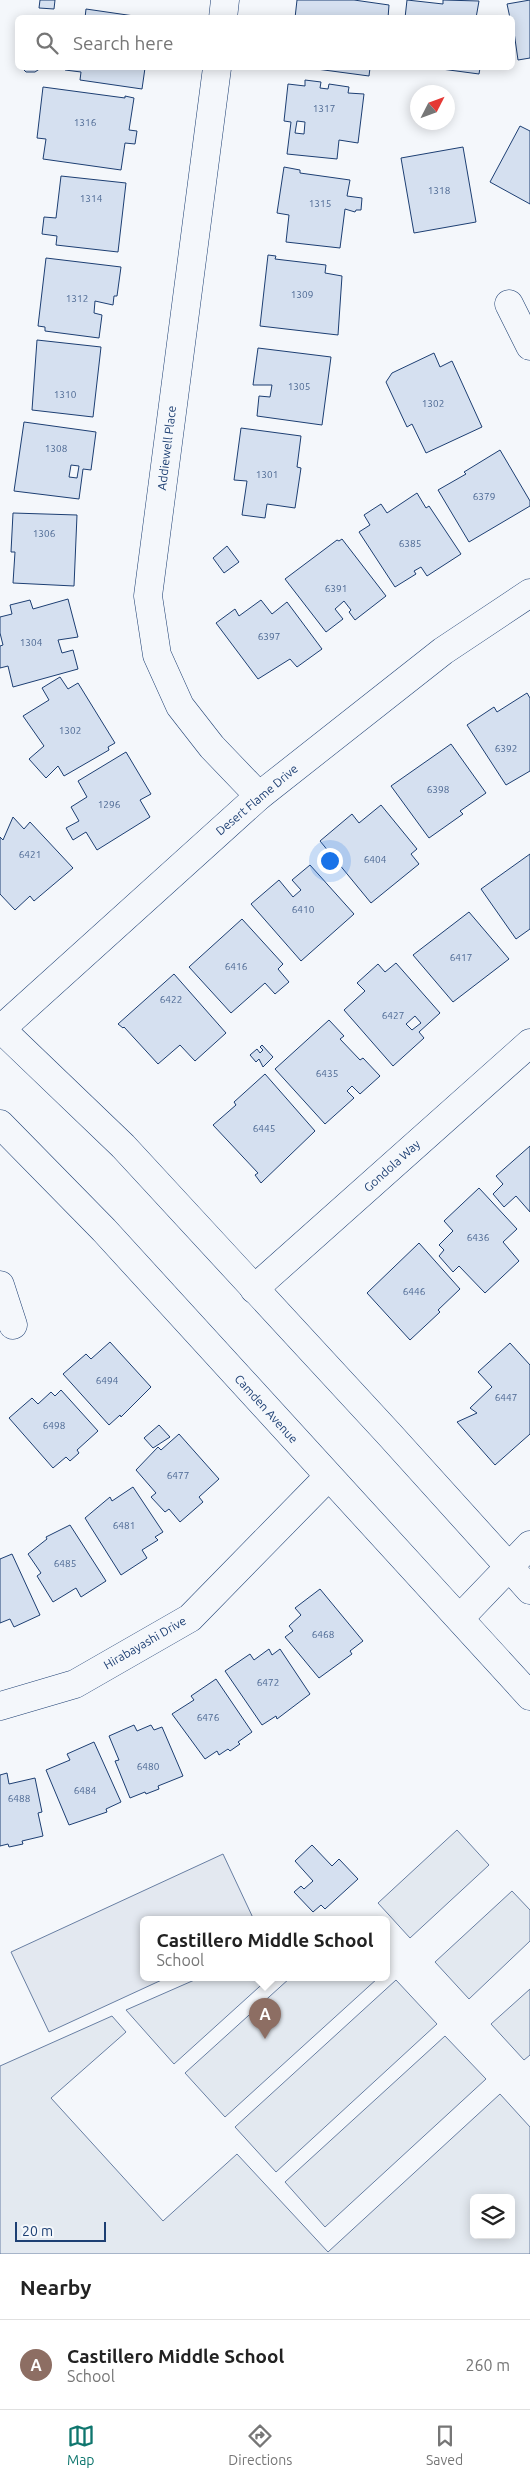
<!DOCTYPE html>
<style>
:root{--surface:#fff;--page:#f2f2f2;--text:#222;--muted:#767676;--line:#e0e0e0;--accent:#0f766e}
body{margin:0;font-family:Ubuntu,sans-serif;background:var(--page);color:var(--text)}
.controls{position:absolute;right:15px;bottom:15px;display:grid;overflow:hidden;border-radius:8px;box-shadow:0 2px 12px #0003}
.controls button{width:45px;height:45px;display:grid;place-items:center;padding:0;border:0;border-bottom:1px solid var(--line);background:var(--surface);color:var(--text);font:25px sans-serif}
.compass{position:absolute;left:410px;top:85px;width:45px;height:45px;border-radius:50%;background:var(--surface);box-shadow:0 2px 12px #0003;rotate:48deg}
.scale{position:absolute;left:15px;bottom:12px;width:91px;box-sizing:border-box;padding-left:5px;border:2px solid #1d3f73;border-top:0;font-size:14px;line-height:18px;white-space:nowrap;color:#1d3f73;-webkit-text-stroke:4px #f4f7fb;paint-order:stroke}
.you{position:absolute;left:329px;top:860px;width:18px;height:18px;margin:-12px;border:4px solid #fff;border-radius:50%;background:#1a73e8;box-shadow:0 0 0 8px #1a73e833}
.badge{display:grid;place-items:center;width:32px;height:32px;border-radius:50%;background:var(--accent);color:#fff;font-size:16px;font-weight:700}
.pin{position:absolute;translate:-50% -41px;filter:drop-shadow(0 1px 2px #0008)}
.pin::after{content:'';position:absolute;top:26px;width:18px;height:15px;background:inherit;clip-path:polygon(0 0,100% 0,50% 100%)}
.popup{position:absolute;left:140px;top:1916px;width:250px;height:65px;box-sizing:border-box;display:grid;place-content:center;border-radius:8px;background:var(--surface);filter:drop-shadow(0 1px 4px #0005);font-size:16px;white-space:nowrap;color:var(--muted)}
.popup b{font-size:19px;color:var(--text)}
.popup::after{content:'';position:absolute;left:50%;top:100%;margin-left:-10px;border:10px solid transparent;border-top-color:var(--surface)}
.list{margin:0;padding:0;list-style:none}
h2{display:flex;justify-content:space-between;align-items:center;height:65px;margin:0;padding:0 20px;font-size:21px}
h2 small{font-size:16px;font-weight:400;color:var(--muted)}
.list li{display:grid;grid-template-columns:32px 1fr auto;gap:15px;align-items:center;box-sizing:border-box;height:90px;padding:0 20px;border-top:1px solid var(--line)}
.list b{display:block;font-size:19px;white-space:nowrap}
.list p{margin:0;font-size:16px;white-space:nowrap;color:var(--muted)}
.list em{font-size:16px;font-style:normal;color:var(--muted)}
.icon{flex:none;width:28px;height:28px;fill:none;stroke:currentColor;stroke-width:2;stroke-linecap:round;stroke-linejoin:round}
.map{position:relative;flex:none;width:530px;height:2254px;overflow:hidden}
.search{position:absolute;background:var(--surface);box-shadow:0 2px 12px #0003;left:15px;right:15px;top:15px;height:55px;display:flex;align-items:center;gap:12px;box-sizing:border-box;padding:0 18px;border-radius:8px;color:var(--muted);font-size:19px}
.sheet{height:155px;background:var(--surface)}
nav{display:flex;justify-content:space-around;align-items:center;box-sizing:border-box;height:70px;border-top:1px solid var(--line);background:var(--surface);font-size:14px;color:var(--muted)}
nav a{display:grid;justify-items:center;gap:2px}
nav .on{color:var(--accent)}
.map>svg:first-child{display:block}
.green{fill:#e3e9f0;stroke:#687fa3;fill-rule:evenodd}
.parking{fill:#e3e8f0;stroke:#687fa3}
.building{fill:#d5e0f0;stroke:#1d3f73;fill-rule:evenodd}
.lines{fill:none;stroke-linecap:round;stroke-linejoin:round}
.minor-casing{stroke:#1d3f73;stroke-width:29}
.major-casing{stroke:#1d3f73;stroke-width:29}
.minor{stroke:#f4f7fb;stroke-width:28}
.major{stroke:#f4f7fb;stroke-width:28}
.labels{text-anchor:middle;stroke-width:4;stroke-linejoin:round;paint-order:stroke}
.number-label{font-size:10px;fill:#4b6792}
.street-label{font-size:12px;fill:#1d3f73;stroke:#f4f7fb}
</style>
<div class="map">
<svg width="530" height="2254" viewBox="0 0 530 2254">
<rect width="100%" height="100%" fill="#f4f7fb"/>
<g class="green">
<path d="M457 1830 489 1865 410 1938 378 1903Z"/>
<path d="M512 1891 530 1910V1941L469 1999 435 1962Z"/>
<path d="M199 1978H269L174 2064 126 2010Z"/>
<path d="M290 1978H378L225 2117 185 2073Z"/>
<path d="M396 1980 437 2024 276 2172 235 2127Z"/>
<path d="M530 1989V2055L524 2060 491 2024Z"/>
<path d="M112 2016 126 2032 51 2098 163 2221 237 2154 328 2252 500 2094 530 2127V2254H0V2066ZM474 2198H511V2235H474Z"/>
<path d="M445 2036 486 2079 325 2227 285 2182Z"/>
</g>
<path class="parking" d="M223 1854 254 1920H144V1978H166L49 2032 11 1952Z"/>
<g class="building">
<path d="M40 0H55L54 9 39 8Z"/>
<path d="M297 0H354L389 5 388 18H295Z"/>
<path d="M407 0 443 4V0L479 1 476 18H405Z"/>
<path d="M530 0V58L518 60 512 18H510L507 4Z"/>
<path d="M86 9 148 18H85Z"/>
<path d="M22 68H41L35 72H26Z"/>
<path d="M66 68H145L142 89 80 80 81 72 65 70Z"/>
<path d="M309 68H370L369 76Z"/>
<path d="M434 68H480L479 74Z"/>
<path d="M305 80 321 82 320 88 328 89 329 84 349 87 348 93 364 94 358 143 339 140 337 159 287 154 291 122 284 121 288 84 305 86ZM297 121 305 122 304 134 295 133Z"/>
<path d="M43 87 125 98V96L134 98 129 130 137 131 135 144 125 143 121 170 43 159 46 139 37 138Z"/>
<path d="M520 126 530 131V204L490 182Z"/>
<path d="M463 147 476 222 414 233 401 158Z"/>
<path d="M284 167 300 170V173L350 180 347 196 362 198 361 210H356L355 212 345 209 340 248 286 242 289 215 277 213Z"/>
<path d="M61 176 126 183 118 252 56 245 57 236 42 234 44 217 56 218Z"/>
<path d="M268 255 276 256 275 259 326 265 325 273 342 276 338 335 260 326Z"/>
<path d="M46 258 121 267 117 296H114L113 305 95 301 94 313 102 315 99 338 45 331V327L38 326Z"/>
<path d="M37 340 101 347 93 417 32 410Z"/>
<path d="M258 348 331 357 322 425 257 416 259 396 270 397 272 385H253Z"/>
<path d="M434 353 440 367 452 361 482 427 426 453 412 424 407 427 386 382 392 373Z"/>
<path d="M24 422 96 432 91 470 83 469 79 499 14 491ZM71 465 79 466 77 478 69 477Z"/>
<path d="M241 428 301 436 297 467 301 468 295 508 267 504 265 518 242 515 247 481 234 480Z"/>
<path d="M500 450 530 501V506L469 542 438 490 466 474 464 472Z"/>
<path d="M417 493 426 508 429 506 461 554 427 576 421 567 414 571 416 574 395 587 359 532 370 525 364 515 381 504 387 513Z"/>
<path d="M13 513 77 515 74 586 13 583 15 552H11Z"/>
<path d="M342 539 386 596 355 620 349 612 351 610 344 601 335 609 343 619 326 632 285 579 337 540 339 541Z"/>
<path d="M227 546 239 562 224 573 213 558Z"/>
<path d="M68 599 78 637 58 640 62 653 73 650 78 669 13 687 8 666 0 668V646L3 645 0 633V617L12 614 10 605 30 600 33 609Z"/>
<path d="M261 600 272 614 287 602 322 649 297 667 290 659 258 679 216 623 235 609 239 616Z"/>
<path d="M60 677 68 689 78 683 115 743 108 747 109 750 64 776 58 766 46 778 29 759 44 746 23 716 49 700 42 688Z"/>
<path d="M527 693 530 698V771L506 785 467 725 494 707 497 712Z"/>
<path d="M451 744 486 793 460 811 463 814 429 838 391 786Z"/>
<path d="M126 752 151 794 140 800 150 817 97 850 86 832 73 840 66 828 79 821 71 807 87 797 78 781Z"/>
<path d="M381 805 417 849 411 854 419 864 371 903 320 841 352 814 359 823Z"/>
<path d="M13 817 24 829 30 822 73 868 34 901 30 896 15 910 0 894V837L3 840Z"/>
<path d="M530 854V929L516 939 481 889Z"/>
<path d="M310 865 354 914 301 961 251 904 279 880 293 897 301 890 292 880Z"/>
<path d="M469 912 509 959 453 1002 413 955Z"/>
<path d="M242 919 283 964 278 969 289 982 275 994 265 983 231 1013 189 967Z"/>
<path d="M396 963 440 1013 419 1032 424 1038 393 1066 344 1010 365 991 357 983 378 964 385 972ZM415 1016 421 1023 412 1030 406 1024Z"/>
<path d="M174 974 226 1033 195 1061 180 1045 158 1064 124 1027 123 1028 118 1024Z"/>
<path d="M329 1020 344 1036 340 1039 360 1060 363 1058 380 1076 360 1094 352 1086 347 1091 354 1098 325 1124 275 1069Z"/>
<path d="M262 1045 273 1057 263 1067 259 1059 256 1062 250 1055 257 1049 260 1053 263 1050 260 1047Z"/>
<path d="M265 1074 315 1131 261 1183 255 1175 258 1173 213 1125 236 1105 234 1102Z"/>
<path d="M530 1146V1212L516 1196 504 1207 493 1194 503 1184 496 1176Z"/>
<path d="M479 1188 517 1229 503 1242 519 1261 485 1293 459 1266 453 1272 439 1256 444 1250 439 1245 453 1231 444 1221Z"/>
<path d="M419 1243 460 1289 438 1310 440 1312 410 1340 367 1293Z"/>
<path d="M110 1342 151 1387 121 1417 120 1415 109 1425 63 1374 86 1354 91 1359Z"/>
<path d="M510 1343 530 1365V1434L495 1465 457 1422 477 1413 470 1408 492 1387 478 1372Z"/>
<path d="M61 1390 98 1431 77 1450 79 1453 70 1461 66 1457 53 1468 9 1418 32 1398 38 1404 51 1392 55 1396Z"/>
<path d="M159 1425 170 1437 153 1448 144 1438Z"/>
<path d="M179 1434 219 1479 199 1497 203 1502 180 1522 169 1509 165 1512 151 1497 156 1493 136 1470 158 1447 161 1450Z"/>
<path d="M133 1487 163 1532 155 1537 158 1540 142 1550 147 1558 121 1575 85 1518 110 1497 112 1501Z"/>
<path d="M70 1525 106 1581 81 1597 76 1588 53 1602 37 1576 41 1573 28 1554 47 1539 46 1537Z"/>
<path d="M12 1554 40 1615 14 1627 10 1619 0 1623V1559Z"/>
<path d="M320 1589 363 1641 350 1651 352 1654 319 1678 285 1637 293 1631 289 1626 301 1615 295 1608Z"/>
<path d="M269 1649 272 1655 280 1649 310 1694 277 1719 276 1716 262 1725 225 1671 250 1654 254 1660Z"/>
<path d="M216 1679 252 1732 238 1742 240 1744 230 1751 228 1749 219 1755 217 1751 205 1759 172 1714 194 1700 191 1696Z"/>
<path d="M134 1725 137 1731 151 1725 154 1730 162 1727 183 1776 158 1786 159 1789 146 1794 145 1792 130 1798 115 1761 119 1760 109 1736Z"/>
<path d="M94 1742 121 1802 106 1809 107 1812 69 1825 46 1770 70 1760 67 1754Z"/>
<path d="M7 1773 9 1784 35 1778 42 1812 38 1813 43 1836 22 1841 23 1844 9 1847 8 1844 0 1846V1775Z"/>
<path d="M312 1845 332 1866 339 1859 358 1879 325 1909 321 1905 313 1912 294 1892 301 1886 304 1889 313 1881 295 1861Z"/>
</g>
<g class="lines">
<g class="minor-casing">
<g id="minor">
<path d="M223 18 225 0"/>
<path d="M217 68 148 596 157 655 180 706 212 747 259 796"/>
<path d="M509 304 530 346"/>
<path d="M1 1029 259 796 443 651 530 593"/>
<path d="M0 1285 13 1325"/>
<path d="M254 1289 530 1043"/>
<path d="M460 1618 530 1545"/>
<path d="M0 1706 75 1684 190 1618 328 1477"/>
</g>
</g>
<g class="major-casing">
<g id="major">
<path d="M0 1028 123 1146 389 1434 530 1590"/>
<path d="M0 1124 104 1230 530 1696"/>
</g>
</g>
<use href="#minor" class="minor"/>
<use href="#major" class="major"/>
</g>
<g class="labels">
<g class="number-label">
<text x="324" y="112">1317</text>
<text x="85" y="126">1316</text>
<text x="439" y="194">1318</text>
<text x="91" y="202">1314</text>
<text x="320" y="207">1315</text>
<text x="302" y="298">1309</text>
<text x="77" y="302">1312</text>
<text x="299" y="390">1305</text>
<text x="65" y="398">1310</text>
<text x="433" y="407">1302</text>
<text x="56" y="452">1308</text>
<text x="267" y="478">1301</text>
<text x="484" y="500">6379</text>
<text x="44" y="537">1306</text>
<text x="410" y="547">6385</text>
<text x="336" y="592">6391</text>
<text x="269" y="640">6397</text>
<text x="31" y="646">1304</text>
<text x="70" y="734">1302</text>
<text x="506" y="752">6392</text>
<text x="438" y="793">6398</text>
<text x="109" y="808">1296</text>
<text x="30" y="858">6421</text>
<text x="375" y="863">6404</text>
<text x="303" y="913">6410</text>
<text x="461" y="961">6417</text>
<text x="236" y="970">6416</text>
<text x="171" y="1003">6422</text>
<text x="393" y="1019">6427</text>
<text x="327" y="1077">6435</text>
<text x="264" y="1132">6445</text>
<text x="478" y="1241">6436</text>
<text x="414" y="1295">6446</text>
<text x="107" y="1384">6494</text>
<text x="506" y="1401">6447</text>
<text x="54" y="1429">6498</text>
<text x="178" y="1479">6477</text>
<text x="124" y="1529">6481</text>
<text x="65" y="1567">6485</text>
<text x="323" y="1638">6468</text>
<text x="268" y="1686">6472</text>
<text x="208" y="1721">6476</text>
<text x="148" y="1770">6480</text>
<text x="85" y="1794">6484</text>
<text x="19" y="1802">6488</text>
</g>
<g class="street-label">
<text transform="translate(167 448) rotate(-83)" y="4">Addiewell Place</text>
<text transform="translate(257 800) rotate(-40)" y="4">Desert Flame Drive</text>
<text transform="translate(392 1166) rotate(-42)" y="4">Gondola Way</text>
<text transform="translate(266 1409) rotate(48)" y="4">Camden Avenue</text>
<text transform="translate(145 1643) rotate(-30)" y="4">Hirabayashi Drive</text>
</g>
</g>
</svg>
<div class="controls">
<button><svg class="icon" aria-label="layers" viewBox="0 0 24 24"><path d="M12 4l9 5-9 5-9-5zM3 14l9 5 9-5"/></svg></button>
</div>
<svg class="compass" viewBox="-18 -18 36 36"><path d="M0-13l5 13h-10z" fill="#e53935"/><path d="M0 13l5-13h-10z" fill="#767676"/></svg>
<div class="scale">20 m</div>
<div class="you"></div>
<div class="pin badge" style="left:265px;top:2039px;background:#8d6e63">A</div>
<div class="popup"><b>Castillero Middle School</b>School</div>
<div class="search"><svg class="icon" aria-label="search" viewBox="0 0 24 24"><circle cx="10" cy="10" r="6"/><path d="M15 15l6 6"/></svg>Search here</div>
</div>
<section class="sheet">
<h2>Nearby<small></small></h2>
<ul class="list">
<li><span class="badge" style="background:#8d6e63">A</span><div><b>Castillero Middle School</b><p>School</p></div><em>260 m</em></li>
</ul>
</section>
<nav>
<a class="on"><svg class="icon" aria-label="map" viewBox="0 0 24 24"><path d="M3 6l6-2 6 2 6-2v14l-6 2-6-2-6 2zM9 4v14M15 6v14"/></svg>Map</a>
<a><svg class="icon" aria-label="directions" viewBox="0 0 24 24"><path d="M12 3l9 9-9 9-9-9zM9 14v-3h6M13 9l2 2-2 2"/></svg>Directions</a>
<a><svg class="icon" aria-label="saved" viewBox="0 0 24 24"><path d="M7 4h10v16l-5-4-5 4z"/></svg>Saved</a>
</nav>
